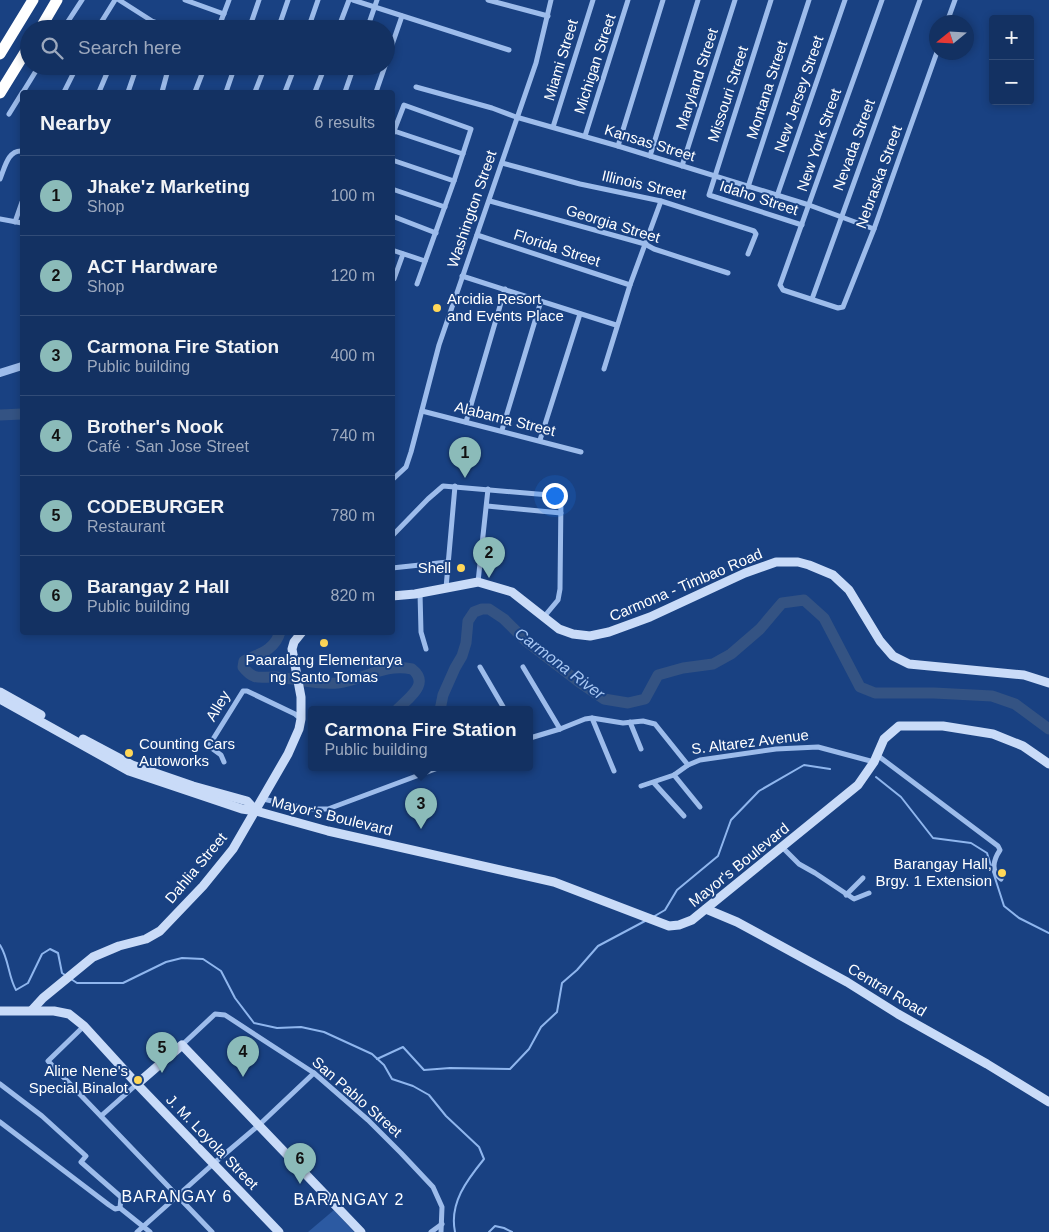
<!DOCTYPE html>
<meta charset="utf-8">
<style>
:root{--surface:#133162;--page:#203d6b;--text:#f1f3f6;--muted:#9da9be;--line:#324c77;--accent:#8bbbb9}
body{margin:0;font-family:Arial,sans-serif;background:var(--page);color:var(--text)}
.controls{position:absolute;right:15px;top:15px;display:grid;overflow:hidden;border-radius:5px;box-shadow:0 2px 8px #0003}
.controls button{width:45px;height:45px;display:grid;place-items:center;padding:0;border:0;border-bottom:1px solid var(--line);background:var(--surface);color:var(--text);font:25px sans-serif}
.compass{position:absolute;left:929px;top:15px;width:45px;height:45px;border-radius:50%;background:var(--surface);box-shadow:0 2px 8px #0003;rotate:252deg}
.you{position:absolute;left:554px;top:495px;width:18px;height:18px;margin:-12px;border:4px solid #fff;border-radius:50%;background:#1a73e8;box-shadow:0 0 0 8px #1a73e833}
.badge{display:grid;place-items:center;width:32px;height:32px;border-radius:50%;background:var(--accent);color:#111;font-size:16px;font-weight:700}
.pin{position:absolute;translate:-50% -41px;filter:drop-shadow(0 1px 2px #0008)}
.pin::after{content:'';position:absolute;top:26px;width:18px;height:15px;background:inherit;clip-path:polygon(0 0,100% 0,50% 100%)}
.popup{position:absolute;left:308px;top:706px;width:225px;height:65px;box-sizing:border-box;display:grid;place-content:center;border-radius:5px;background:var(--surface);filter:drop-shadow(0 1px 4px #0005);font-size:16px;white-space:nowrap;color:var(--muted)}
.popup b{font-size:19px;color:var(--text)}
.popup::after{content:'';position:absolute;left:50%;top:100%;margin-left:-10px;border:10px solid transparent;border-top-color:var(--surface)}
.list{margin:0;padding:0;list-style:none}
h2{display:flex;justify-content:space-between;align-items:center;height:65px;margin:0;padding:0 20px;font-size:21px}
h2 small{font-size:16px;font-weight:400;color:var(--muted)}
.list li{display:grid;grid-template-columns:32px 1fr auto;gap:15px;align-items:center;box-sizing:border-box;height:80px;padding:0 20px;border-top:1px solid var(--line)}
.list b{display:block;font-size:19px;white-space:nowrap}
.list p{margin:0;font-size:16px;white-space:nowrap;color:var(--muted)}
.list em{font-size:16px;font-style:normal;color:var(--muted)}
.icon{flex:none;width:28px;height:28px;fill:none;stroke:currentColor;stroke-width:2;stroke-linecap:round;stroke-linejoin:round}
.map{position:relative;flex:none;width:1049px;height:1232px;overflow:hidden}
.search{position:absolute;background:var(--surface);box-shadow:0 2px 8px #0003;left:20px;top:20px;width:375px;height:55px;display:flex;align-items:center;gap:12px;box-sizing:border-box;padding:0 18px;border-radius:28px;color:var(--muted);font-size:19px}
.panel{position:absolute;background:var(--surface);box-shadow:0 2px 8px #0003;left:20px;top:90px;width:375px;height:545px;border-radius:5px}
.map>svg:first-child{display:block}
.green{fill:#2c5aa2}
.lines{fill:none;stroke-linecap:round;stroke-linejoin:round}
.stream{stroke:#8fb6ee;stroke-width:2}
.river{stroke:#345383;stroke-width:11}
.minor{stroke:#9dbceb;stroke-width:5}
.tertiary{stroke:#9dbceb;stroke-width:8}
.secondary{stroke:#c9dbf8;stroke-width:9}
.motorway{stroke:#fff;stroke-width:11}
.poi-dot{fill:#ffd758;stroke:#194182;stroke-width:2}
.labels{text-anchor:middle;stroke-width:4;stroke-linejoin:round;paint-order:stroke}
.street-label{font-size:15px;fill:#fff;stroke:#194182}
.poi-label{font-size:15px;fill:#fff;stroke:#194182;text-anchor:end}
.water-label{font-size:16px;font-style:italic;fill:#a8c7f3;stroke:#194182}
.neighbourhood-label{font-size:16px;letter-spacing:1px;fill:#fff;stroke:#194182}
</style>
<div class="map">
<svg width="1049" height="1232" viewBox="0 0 1049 1232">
<rect width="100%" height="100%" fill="#194182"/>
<path class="green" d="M334 1210 354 1232H308Z"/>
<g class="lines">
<g class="stream">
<path d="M876 777 901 797 933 838 971 843 987 853 1004 906 1019 918 1049 933"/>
<path d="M653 917 665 910 677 890 718 856 731 820 759 791 804 765 830 769"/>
<path d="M0 945C9 959 8 976 16 990L28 983 42 954 50 949 58 953 62 973 65 975"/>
<path d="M71 979 77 983H123L166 962 182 958 203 959 221 971 235 998 254 1023 277 1028 301 1027 324 1032 372 1054 384 1065 392 1079 413 1086 429 1095 446 1116 479 1147 484 1159C467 1180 449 1203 455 1232"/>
<path d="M377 1059 403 1047 424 1070 450 1068 510 1069 529 1049 541 1027 557 1012 562 983 577 970 598 946 645 921"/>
<path d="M489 1232 495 1226 504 1228 512 1232"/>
</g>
<g class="river">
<path d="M0 415 22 414"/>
<path d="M280 632C275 650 259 654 244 661L243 667C255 682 261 676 277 677 297 679 317 685 338 683 364 680 384 663 412 669 431 684 408 698 397 710"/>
<path d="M440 710 443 695 455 668 462 656 466 643 468 621 474 612 482 609H489L504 619 527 642 579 682 604 699 628 703 645 699 658 675 683 668 713 664 731 654 760 629 782 603 804 600 824 618 860 687 875 693H934L992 696 1015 704 1049 729"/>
</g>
<g class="minor">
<path d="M119 0 152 21 174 29"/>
<path d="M185 0 224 14"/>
<path d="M353 0 509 50"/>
<path d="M488 0 548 16"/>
<path d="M771 0 709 195 802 225"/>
<path d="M882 0 780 285 783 290 838 308 843 307 874 229 937 52"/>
<path d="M947 22 955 0"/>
<path d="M63 29 82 0"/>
<path d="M97 29 115 0"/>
<path d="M218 29 229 0"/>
<path d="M249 29 259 0"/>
<path d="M278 29 288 0"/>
<path d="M308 29 318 0"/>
<path d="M338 29 349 0"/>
<path d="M367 29 377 0"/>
<path d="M386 62 402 16"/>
<path d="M416 87 492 108 516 117 618 146 809 205 874 229"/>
<path d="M23 92 39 66"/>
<path d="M64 92 77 66"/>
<path d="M99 92 110 66"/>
<path d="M128 92 137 66"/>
<path d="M162 92 169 66"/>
<path d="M195 92 205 66"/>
<path d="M226 92 235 66"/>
<path d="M255 92 265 66"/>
<path d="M285 92 295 66"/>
<path d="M315 92 325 66"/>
<path d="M345 92 354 66"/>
<path d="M376 92 385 66"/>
<path d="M9 114 22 93"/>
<path d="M553 127 593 0"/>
<path d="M394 131 463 154"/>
<path d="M392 136 404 105 471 129 454 181 417 284"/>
<path d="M585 136 628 0"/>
<path d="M618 146 663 0"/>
<path d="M650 156 698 0"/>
<path d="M392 160 454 181"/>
<path d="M502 163 580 184 661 201 754 231 756 234 748 254"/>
<path d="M682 166 735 0"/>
<path d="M0 179C5 167 8 150 22 151"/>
<path d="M748 187 809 0"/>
<path d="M392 189 445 207"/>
<path d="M777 196 845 0"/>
<path d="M490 201 645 244 654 249 728 273"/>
<path d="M392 216 436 233"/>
<path d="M0 219 22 223"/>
<path d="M15 222 22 202"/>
<path d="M477 235 630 285"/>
<path d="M392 250 425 261"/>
<path d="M462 276 616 325"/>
<path d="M394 279 403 254"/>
<path d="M812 299 920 0"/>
<path d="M604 369 630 285 661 201"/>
<path d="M422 411 581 452"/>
<path d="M466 422 505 289"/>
<path d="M502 430 541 301"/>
<path d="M540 440 580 314"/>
<path d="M392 480 406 467 411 452 439 345 536 63 551 0"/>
<path d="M487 506 561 513"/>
<path d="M392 536 428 499 443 486 561 496 560 589 558 600 543 618"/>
<path d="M392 568 448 562"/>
<path d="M478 582 488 489"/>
<path d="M446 588 455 486"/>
<path d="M420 593 421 632 426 649"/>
<path d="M480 667 505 710"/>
<path d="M523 667 560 729"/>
<path d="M592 718 614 771"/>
<path d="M630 722 641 749"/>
<path d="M530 738 560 729 585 719 592 718 623 723 643 721 655 724 688 765 700 760 776 749 818 747 874 762"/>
<path d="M877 755 998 846 1000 850C994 859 990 871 1001 879"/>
<path d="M224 762 221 755 210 747V744L243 691H247L295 714 301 719"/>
<path d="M674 775 700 807"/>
<path d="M654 783 684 816"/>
<path d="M641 786 674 775 688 765"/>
<path d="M263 799 309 809H328L438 768"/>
<path d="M782 847 799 864 815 873 854 899 869 893"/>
<path d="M846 895 863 878"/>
<path d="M84 1026 48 1061 212 1232"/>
<path d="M182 1045 215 1014 225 1015 314 1073 368 1120 401 1153 433 1187 442 1207 441 1232"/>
<path d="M0 1084 42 1116 86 1156 81 1162 121 1197 120 1208"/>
<path d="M101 1116 137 1084"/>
<path d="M0 1122 109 1205 115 1209 120 1208 150 1232"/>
<path d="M137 1232 213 1164 259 1125 314 1073"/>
<path d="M431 1232 442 1224"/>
</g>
<path class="tertiary" d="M0 373 22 366"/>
<g class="secondary">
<path d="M392 596 415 594 478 582 512 592 559 629 573 634 590 636 609 632 650 617 745 573 776 562H798L809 565 833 575 849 590 880 641 893 656 909 664 1024 675 1049 683"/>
<path d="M0 692 41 715"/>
<path d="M0 699 129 771 242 809 256 811 328 831 554 882 669 926 679 925 692 920 858 785 874 762 884 739 899 726H943L993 734 1023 746 1049 764"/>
<path d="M83 739 132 765 193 786 247 801 256 811"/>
<path d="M706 909 737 922 847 982 898 1014 987 1064 1049 1102"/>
<path d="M32 1010 43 998 93 957 119 946 146 939 160 931 203 886 233 849 288 754 299 729 301 719V697L292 649 294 642 302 632"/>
<path d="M0 1011H54L69 1014 84 1026 137 1084 279 1232"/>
<path d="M137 1084 182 1045 361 1232"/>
</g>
<g class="motorway">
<path d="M40 29 57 0"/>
<path d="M0 54 33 0"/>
<path d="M0 93 29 46"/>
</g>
</g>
<g class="poi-dot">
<circle cx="437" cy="308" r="5"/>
<circle cx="461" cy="568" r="5"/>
<circle cx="324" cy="643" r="5"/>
<circle cx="129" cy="753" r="5"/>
<circle cx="1002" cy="873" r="5"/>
<circle cx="138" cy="1080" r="5"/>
</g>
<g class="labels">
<g class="street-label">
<text transform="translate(561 60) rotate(-73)" y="5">Miami Street</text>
<text transform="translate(595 64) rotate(-72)" y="5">Michigan Street</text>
<text transform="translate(697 79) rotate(-72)" y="5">Maryland Street</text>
<text transform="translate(767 90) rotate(-72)" y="5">Montana Street</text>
<text transform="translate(728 94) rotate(-72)" y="5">Missouri Street</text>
<text transform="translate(799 94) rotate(-71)" y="5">New Jersey Street</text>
<text transform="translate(819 140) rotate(-71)" y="5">New York Street</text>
<text transform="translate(650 143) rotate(17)" y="5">Kansas Street</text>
<text transform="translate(854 145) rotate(-70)" y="5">Nevada Street</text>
<text transform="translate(879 177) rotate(-70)" y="5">Nebraska Street</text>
<text transform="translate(644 185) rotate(13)" y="5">Illinois Street</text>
<text transform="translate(759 198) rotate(18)" y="5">Idaho Street</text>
<text transform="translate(472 209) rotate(-71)" y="5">Washington Street</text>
<text transform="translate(613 224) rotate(17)" y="5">Georgia Street</text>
<text transform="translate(557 248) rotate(18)" y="5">Florida Street</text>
<text transform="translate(505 419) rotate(14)" y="5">Alabama Street</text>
<text transform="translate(686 585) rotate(-23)" y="5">Carmona - Timbao Road</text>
<text transform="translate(218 706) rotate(-59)" y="5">Alley</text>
<text transform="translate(750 742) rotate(-7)" y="5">S. Altarez Avenue</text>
<text transform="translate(332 816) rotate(14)" y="5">Mayor's Boulevard</text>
<text transform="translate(739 865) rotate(-39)" y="5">Mayor's Boulevard</text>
<text transform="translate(196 868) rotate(-50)" y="5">Dahlia Street</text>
<text transform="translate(887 990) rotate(31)" y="5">Central Road</text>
<text transform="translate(357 1097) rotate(41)" y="5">San Pablo Street</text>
<text transform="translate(212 1142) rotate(46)" y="5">J. M. Loyola Street</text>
</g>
<g class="poi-label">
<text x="447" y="304" text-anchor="start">Arcidia Resort<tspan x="447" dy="17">and Events Place</tspan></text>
<text x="451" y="573">Shell</text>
<text x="324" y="665" text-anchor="middle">Paaralang Elementarya<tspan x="324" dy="17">ng Santo Tomas</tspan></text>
<text x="139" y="749" text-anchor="start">Counting Cars<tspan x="139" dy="17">Autoworks</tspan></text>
<text x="992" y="869">Barangay Hall,<tspan x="992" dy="17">Brgy. 1 Extension</tspan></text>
<text x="128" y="1076">Aline Nene's<tspan x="128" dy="17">Special Binalot</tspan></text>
</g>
<g class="water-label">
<text transform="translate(560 663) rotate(37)" y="6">Carmona River</text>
</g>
<g class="neighbourhood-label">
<text x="177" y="1202">BARANGAY 6</text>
<text x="349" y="1205">BARANGAY 2</text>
</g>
</g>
</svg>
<div class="controls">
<button>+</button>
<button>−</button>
</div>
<svg class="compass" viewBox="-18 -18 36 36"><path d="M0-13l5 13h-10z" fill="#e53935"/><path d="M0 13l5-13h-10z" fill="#9da9be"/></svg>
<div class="you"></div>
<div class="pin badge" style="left:465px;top:478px">1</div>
<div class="pin badge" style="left:489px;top:578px">2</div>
<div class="pin badge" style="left:421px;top:829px">3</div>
<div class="popup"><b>Carmona Fire Station</b>Public building</div>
<div class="pin badge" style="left:243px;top:1077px">4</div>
<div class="pin badge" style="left:162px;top:1073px">5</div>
<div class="pin badge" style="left:300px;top:1184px">6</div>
<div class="search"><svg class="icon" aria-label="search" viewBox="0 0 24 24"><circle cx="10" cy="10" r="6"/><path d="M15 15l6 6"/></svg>Search here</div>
<section class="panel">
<h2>Nearby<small>6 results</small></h2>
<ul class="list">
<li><span class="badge">1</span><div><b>Jhake'z Marketing</b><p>Shop</p></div><em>100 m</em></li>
<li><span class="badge">2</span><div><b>ACT Hardware</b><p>Shop</p></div><em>120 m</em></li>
<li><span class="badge">3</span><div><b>Carmona Fire Station</b><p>Public building</p></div><em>400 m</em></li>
<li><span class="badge">4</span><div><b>Brother's Nook</b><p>Café · San Jose Street</p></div><em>740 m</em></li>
<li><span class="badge">5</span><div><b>CODEBURGER</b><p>Restaurant</p></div><em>780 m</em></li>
<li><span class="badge">6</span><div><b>Barangay 2 Hall</b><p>Public building</p></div><em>820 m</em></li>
</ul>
</section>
</div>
